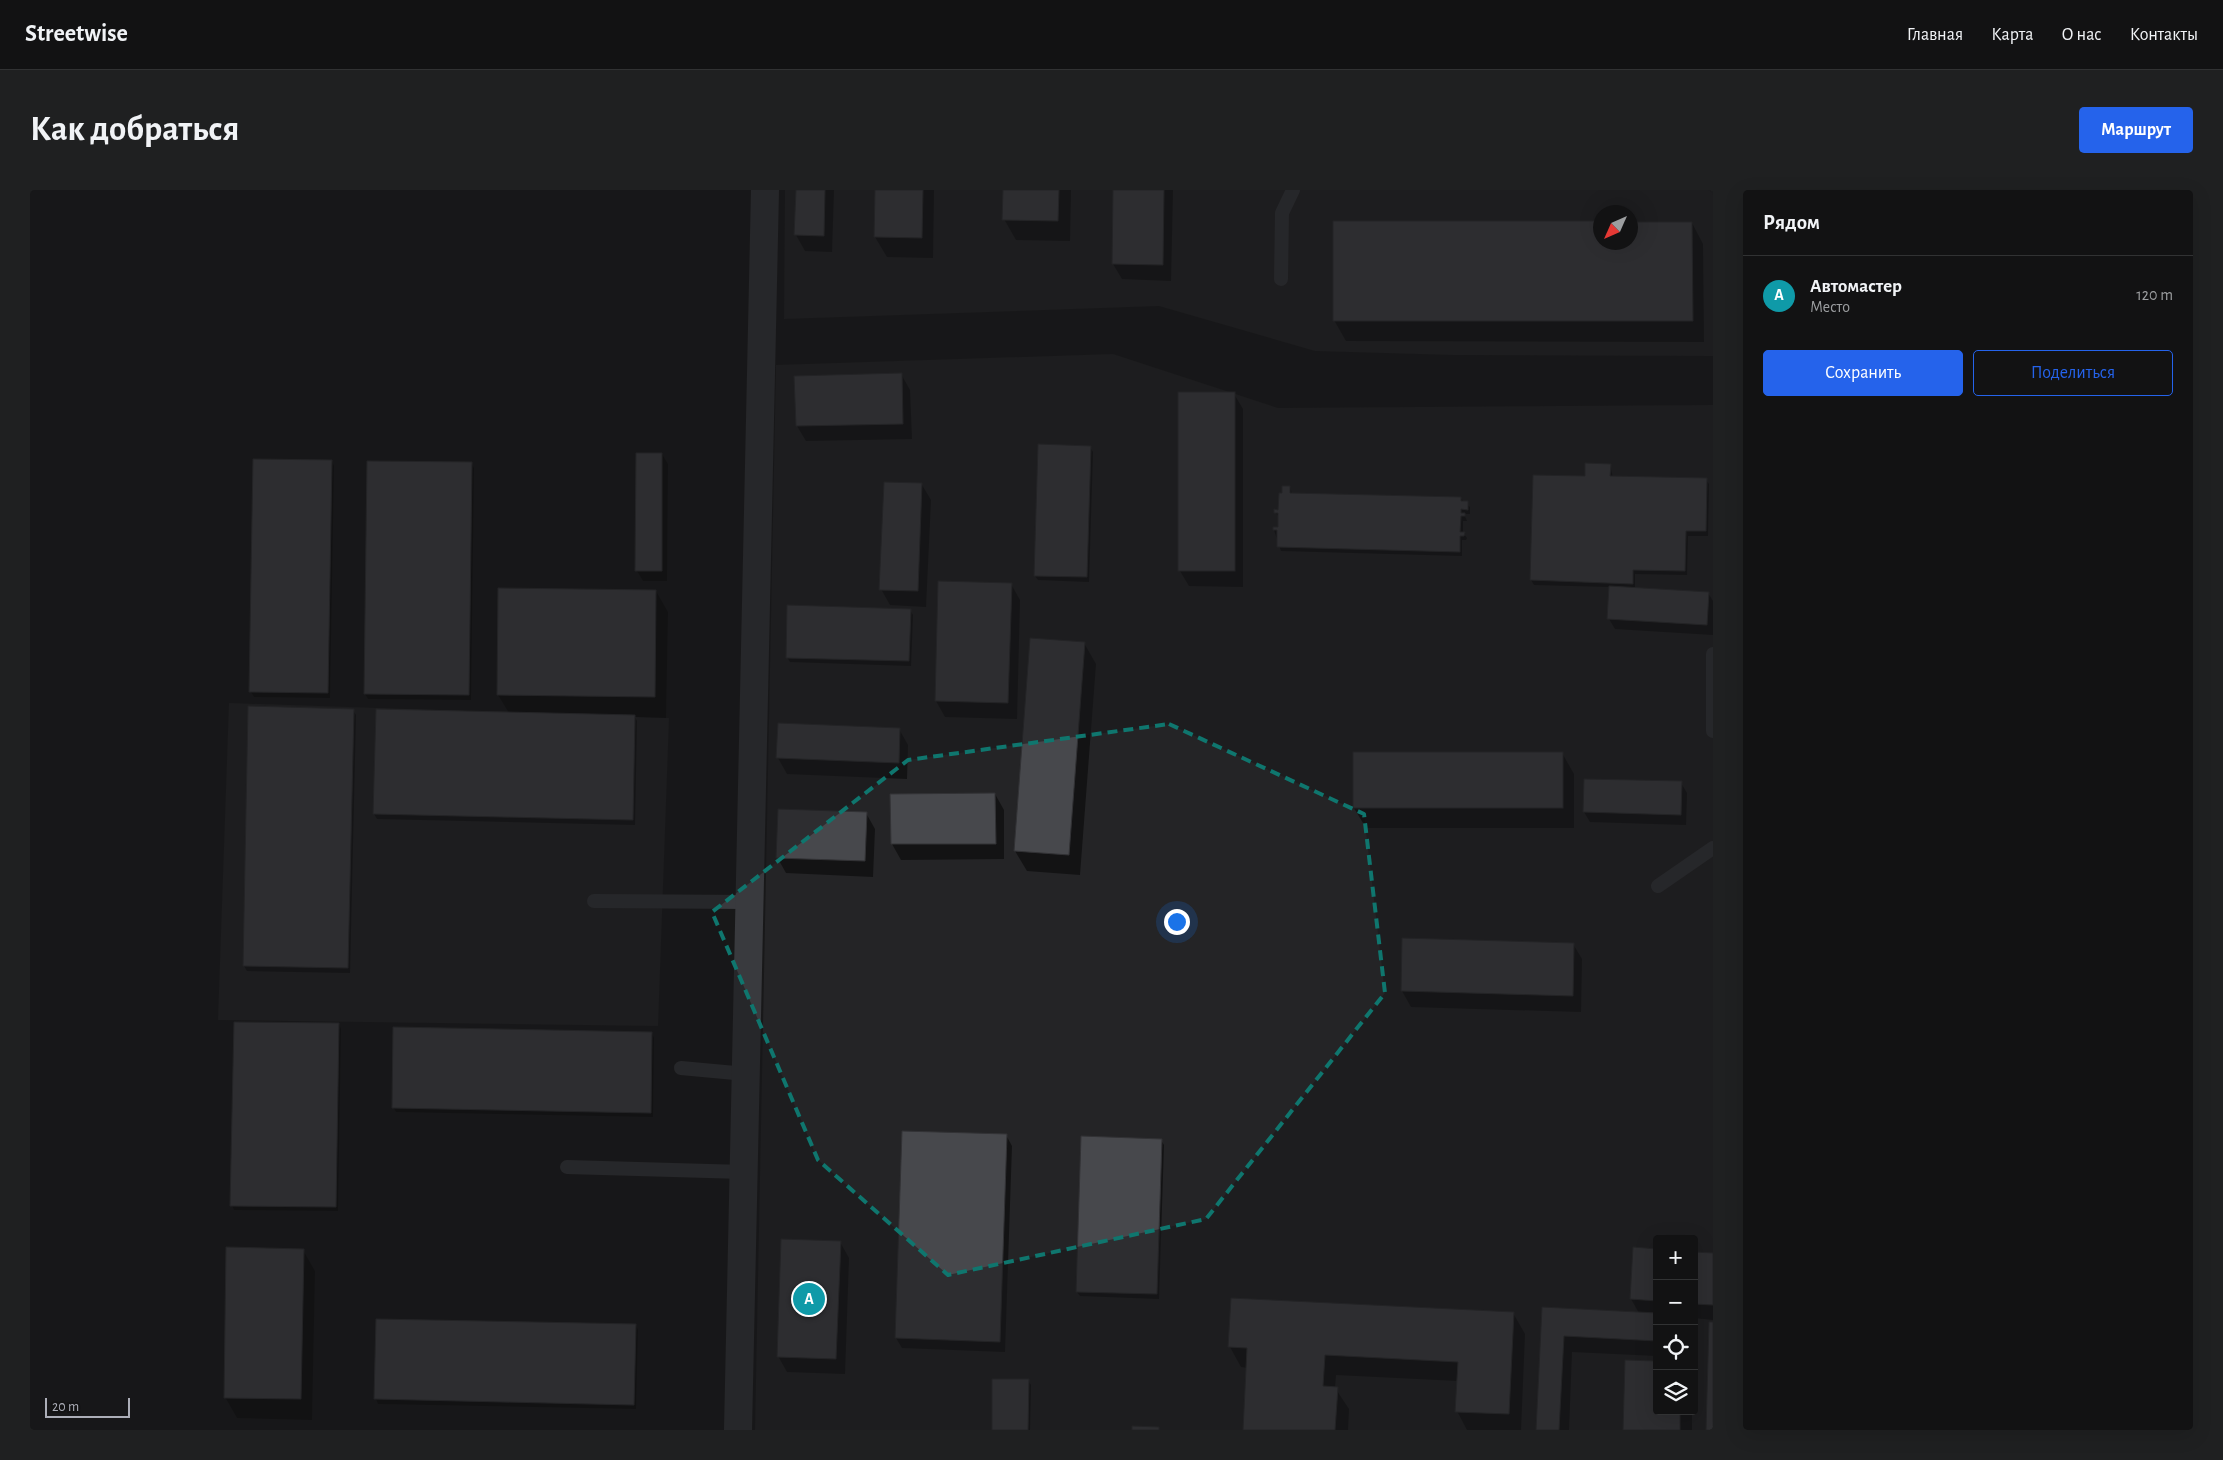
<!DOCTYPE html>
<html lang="ru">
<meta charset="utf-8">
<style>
:root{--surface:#121213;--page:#1f2021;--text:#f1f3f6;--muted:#9c9ea0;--line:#313233;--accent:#2563eb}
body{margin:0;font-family:"Alegreya Sans",sans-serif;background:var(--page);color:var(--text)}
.controls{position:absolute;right:15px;bottom:15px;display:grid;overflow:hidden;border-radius:5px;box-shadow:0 5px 20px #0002}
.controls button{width:45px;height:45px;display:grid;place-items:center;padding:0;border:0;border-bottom:1px solid var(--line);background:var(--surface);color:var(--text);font:25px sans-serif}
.compass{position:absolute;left:1563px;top:15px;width:45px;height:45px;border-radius:50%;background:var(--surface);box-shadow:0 5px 20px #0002;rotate:225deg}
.scale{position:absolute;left:15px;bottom:12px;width:85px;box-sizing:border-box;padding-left:5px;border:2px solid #acaeb8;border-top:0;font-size:14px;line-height:18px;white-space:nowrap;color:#acaeb8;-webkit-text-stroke:4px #131314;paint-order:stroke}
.you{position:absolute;left:1146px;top:731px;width:18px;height:18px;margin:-12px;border:4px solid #fff;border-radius:50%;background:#1a73e8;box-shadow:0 0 0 8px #1a73e833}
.badge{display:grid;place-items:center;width:32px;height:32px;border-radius:50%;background:var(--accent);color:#fff;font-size:16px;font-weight:700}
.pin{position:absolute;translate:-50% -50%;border:2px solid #fff;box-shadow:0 1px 5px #0006}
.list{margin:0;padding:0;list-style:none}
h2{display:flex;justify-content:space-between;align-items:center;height:65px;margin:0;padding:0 20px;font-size:21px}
h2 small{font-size:16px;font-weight:400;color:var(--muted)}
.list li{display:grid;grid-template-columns:32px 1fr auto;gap:15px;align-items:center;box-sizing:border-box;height:80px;padding:0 20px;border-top:1px solid var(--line)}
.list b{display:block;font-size:19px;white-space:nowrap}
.list p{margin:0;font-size:16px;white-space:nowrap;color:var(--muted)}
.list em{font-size:16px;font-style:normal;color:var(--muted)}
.actions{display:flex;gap:10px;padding:15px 20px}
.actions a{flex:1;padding:11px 0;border:1px solid var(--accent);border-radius:5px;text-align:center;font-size:18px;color:var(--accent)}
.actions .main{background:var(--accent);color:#fff}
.icon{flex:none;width:28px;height:28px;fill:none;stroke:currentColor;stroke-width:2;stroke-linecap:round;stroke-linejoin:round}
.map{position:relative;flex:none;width:1683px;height:1240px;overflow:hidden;border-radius:5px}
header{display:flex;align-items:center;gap:30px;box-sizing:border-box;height:70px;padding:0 25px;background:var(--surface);border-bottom:1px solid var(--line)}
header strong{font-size:24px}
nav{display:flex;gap:28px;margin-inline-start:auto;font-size:18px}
.intro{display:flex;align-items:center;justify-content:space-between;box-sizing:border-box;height:120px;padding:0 30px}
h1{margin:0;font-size:35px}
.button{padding:12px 22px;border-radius:5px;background:var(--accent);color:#fff;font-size:18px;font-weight:700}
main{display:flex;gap:30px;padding:0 30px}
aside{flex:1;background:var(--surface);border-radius:5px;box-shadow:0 5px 20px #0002}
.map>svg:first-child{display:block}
.built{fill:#242426;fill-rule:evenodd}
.shadow{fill:#0007}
.building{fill:#47484c;stroke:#323235}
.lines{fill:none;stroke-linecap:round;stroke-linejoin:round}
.lane{stroke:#393a3e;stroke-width:14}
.street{stroke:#393a3e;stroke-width:28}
.marked{fill:none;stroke:#0f766e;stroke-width:4;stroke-dasharray:10 6;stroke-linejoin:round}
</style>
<header>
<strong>Streetwise</strong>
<nav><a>Главная</a><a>Карта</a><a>О нас</a><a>Контакты</a></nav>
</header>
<div class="intro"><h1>Как добраться</h1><a class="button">Маршрут</a></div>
<main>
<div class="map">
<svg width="1683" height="1240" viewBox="0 0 1683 1240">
<rect width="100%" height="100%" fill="#181819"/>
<g class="built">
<path d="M755 0H1683V166L1423 165 1285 161 1129 116 754 129ZM1570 22H1600V52H1570Z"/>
<path d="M1083 164 1248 218 1683 215V1240H725L746 175ZM1627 1049H1664V1221H1627Z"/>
<path d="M199 513 639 528 628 836 188 830Z"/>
</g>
<g class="shadow">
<path d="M767 0H804L802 62 775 61 766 45Z"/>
<path d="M846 0H904L903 68 857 67 845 47Z"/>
<path d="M974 0H1041L1040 51 986 50 974 29Z"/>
<path d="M1084 0H1143L1141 91 1092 89 1083 74Z"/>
<path d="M1304 32 1570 33V52H1600L1662 33 1673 54 1674 152 1316 151 1304 130Z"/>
<path d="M871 184 880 200 882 249 776 251 767 236Z"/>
<path d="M1204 204 1213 219V397L1159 396 1150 381Z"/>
<path d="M1060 257 1063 262 1059 392 1008 390 1005 386Z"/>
<path d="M607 264H632L638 274 637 391H613L607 381Z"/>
<path d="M302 271 304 276 300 508 224 507 221 502Z"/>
<path d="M441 273 444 278 441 510 338 509 335 504Z"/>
<path d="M1580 275 1583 288 1676 290 1679 294 1678 346H1658L1657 385 1605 384V399L1678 403 1683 411V445L1585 439 1579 429 1580 397 1504 395 1501 390 1557 287Z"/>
<path d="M892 295 901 310 896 417 860 415 851 399Z"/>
<path d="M1260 297 1262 304 1430 308 1440 317V324H1434L1437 331H1433V343L1437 348 1436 350H1432V366L1251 361 1244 340 1249 338V327L1245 322 1249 321 1253 304Z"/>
<path d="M981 394 990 410 987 529 915 527 906 511Z"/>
<path d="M626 401 638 422 636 528 605 527 607 531 605 635 347 629 344 624 479 523 468 505Z"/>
<path d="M880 420 883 425 881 476 760 472 757 467Z"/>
<path d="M1054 453 1066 474 1050 685 997 681 985 661Z"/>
<path d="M323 520 326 525 320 783 217 781 214 776Z"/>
<path d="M869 539 878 555 877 589 757 584 748 568Z"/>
<path d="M1532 563 1544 584V638H1336L1324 618Z"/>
<path d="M1651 593 1657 603 1656 635 1560 632 1554 622Z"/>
<path d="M965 604 974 620V669L871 670 862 654Z"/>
<path d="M836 623 845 639 843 687 756 683 747 667Z"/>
<path d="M1543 754 1552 769 1551 822 1381 817 1372 801Z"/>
<path d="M309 834 311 839 308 1021 204 1020 202 1015Z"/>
<path d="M622 843 624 848 623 927 366 922 363 917Z"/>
<path d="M976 945 982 956 975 1162 872 1158 866 1148Z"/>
<path d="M1131 950 1134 955 1129 1109 1050 1106 1047 1102Z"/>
<path d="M810 1052 819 1068 815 1184 757 1182 748 1166Z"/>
<path d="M273 1060 285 1081 282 1230 207 1228 195 1207Z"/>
<path d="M1627 1060V1166L1542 1162 1539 1240H1507L1513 1118 1609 1123 1601 1109Z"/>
<path d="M1664 1063 1683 1064V1130L1664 1128Z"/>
<path d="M1483 1123 1495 1144 1491 1240H1437L1427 1221 1428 1191 1306 1185 1305 1198 1319 1219 1318 1240H1215L1218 1178 1211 1177 1200 1157Z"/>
<path d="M606 1135 608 1140 606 1219 348 1214 346 1209Z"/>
<path d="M998 1190 1001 1195 1000 1240H963Z"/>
<path d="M1627 1221H1662V1240H1594Z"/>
</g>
<g class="building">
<path d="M766 0H795L794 46 764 45Z"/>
<path d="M845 0H893L892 48 844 47Z"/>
<path d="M973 0H1029L1028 31 972 30Z"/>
<path d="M1083 0H1134L1133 75 1082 74Z"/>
<path d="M1303 31H1570V52H1600V32H1662L1663 131H1303Z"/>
<path d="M872 183 873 234 766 236 764 186Z"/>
<rect x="1148" y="202" width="57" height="179"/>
<path d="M1008 254 1061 256 1057 387 1004 386Z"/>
<path d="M606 263H632V381H605Z"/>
<path d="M223 269 302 270 298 503 219 502Z"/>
<path d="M337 271 442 272 439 505 334 504Z"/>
<path d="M1555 273 1581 274 1580 286 1677 288 1676 341H1656L1655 381 1603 380V394L1500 390 1503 285 1555 286Z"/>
<path d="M854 292 892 293 888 401 849 400Z"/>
<path d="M1252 296H1260V303L1431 307V311H1438V320L1431 319V323H1435V326H1431L1430 342H1435L1434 346H1430V362L1247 357V340H1243V337H1248V323H1244V319L1248 320 1249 303H1252Z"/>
<path d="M908 391 982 393 978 513 905 511Z"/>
<path d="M1579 396 1679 402 1677 435 1577 429Z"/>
<path d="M468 398 626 400 625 507 467 505Z"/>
<path d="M757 415 881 419 879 471 756 468Z"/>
<path d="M1000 448 1055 452 1039 665 984 661Z"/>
<path d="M218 516 324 519 318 778 213 776Z"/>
<path d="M346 519 605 525 603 630 343 624Z"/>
<path d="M748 533 870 538 869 573 746 568Z"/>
<rect x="1323" y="562" width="210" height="56"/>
<path d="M1554 589 1652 591 1651 625 1553 622Z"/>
<path d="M965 603 966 654H861L860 604Z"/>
<path d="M748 619 837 622 835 671 746 668Z"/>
<path d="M1372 748 1544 753 1543 806 1371 801Z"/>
<path d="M204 832 309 833 306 1017 200 1016Z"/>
<path d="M363 837 622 842 621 923 362 918Z"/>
<path d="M872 941 977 944 970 1152 865 1148Z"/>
<path d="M1051 946 1132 949 1127 1104 1046 1102Z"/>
<path d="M751 1049 811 1051 806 1169 747 1167Z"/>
<path d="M196 1057 274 1059 271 1209 194 1208Z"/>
<path d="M1603 1057 1627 1059V1111L1600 1109Z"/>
<path d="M1664 1062 1683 1063V1115L1664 1114Z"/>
<path d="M1201 1108 1484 1122 1479 1224 1425 1222 1428 1172 1295 1165 1293 1196 1308 1197 1305 1240H1213L1217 1158 1198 1157Z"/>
<path d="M1512 1117 1627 1123V1151L1534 1146 1529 1240H1506Z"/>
<path d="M346 1129 606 1134 604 1215 344 1209Z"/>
<path d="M1679 1132H1683V1240H1676Z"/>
<path d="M1595 1170 1627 1171V1221H1650V1240H1593Z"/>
<path d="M962 1189H999L998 1240H962Z"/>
<path d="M1102 1236 1129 1237V1240H1102Z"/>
</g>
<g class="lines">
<g class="lane">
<path d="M1251 89 1252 23 1263 0"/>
<path d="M1683 464V541"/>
<path d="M1628 696 1683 658"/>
<path d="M564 711 719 712"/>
<path d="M651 878 716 884"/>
<path d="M537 977 714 982"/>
</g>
<path class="street" d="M708 1240 735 0"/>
</g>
<path d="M0 0H1683V1240H0ZM1139 534 1334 624 1355 803 1176 1029 918 1085 788 970 682 722 878 570Z" fill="#181819" fill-opacity=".55" fill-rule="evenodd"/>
<path class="marked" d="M1139 534 1334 624 1355 803 1176 1029 918 1085 788 970 682 722 878 570Z"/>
</svg>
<div class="controls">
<button>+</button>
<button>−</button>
<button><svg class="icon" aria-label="locate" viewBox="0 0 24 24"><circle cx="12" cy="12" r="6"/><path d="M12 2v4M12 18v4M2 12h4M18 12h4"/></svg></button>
<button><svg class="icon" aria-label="layers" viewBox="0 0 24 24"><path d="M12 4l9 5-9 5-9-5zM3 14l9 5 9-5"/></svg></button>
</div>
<svg class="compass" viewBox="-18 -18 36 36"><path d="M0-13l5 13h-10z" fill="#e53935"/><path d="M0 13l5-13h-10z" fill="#9c9ea0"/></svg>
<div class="scale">20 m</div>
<div class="you"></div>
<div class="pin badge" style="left:779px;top:1109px;background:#0f9aa8">A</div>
</div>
<aside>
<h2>Рядом<small></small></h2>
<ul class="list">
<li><span class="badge" style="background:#0f9aa8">A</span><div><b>Автомастер</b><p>Место</p></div><em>120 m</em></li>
</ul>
<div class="actions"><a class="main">Сохранить</a><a>Поделиться</a></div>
</aside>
</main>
